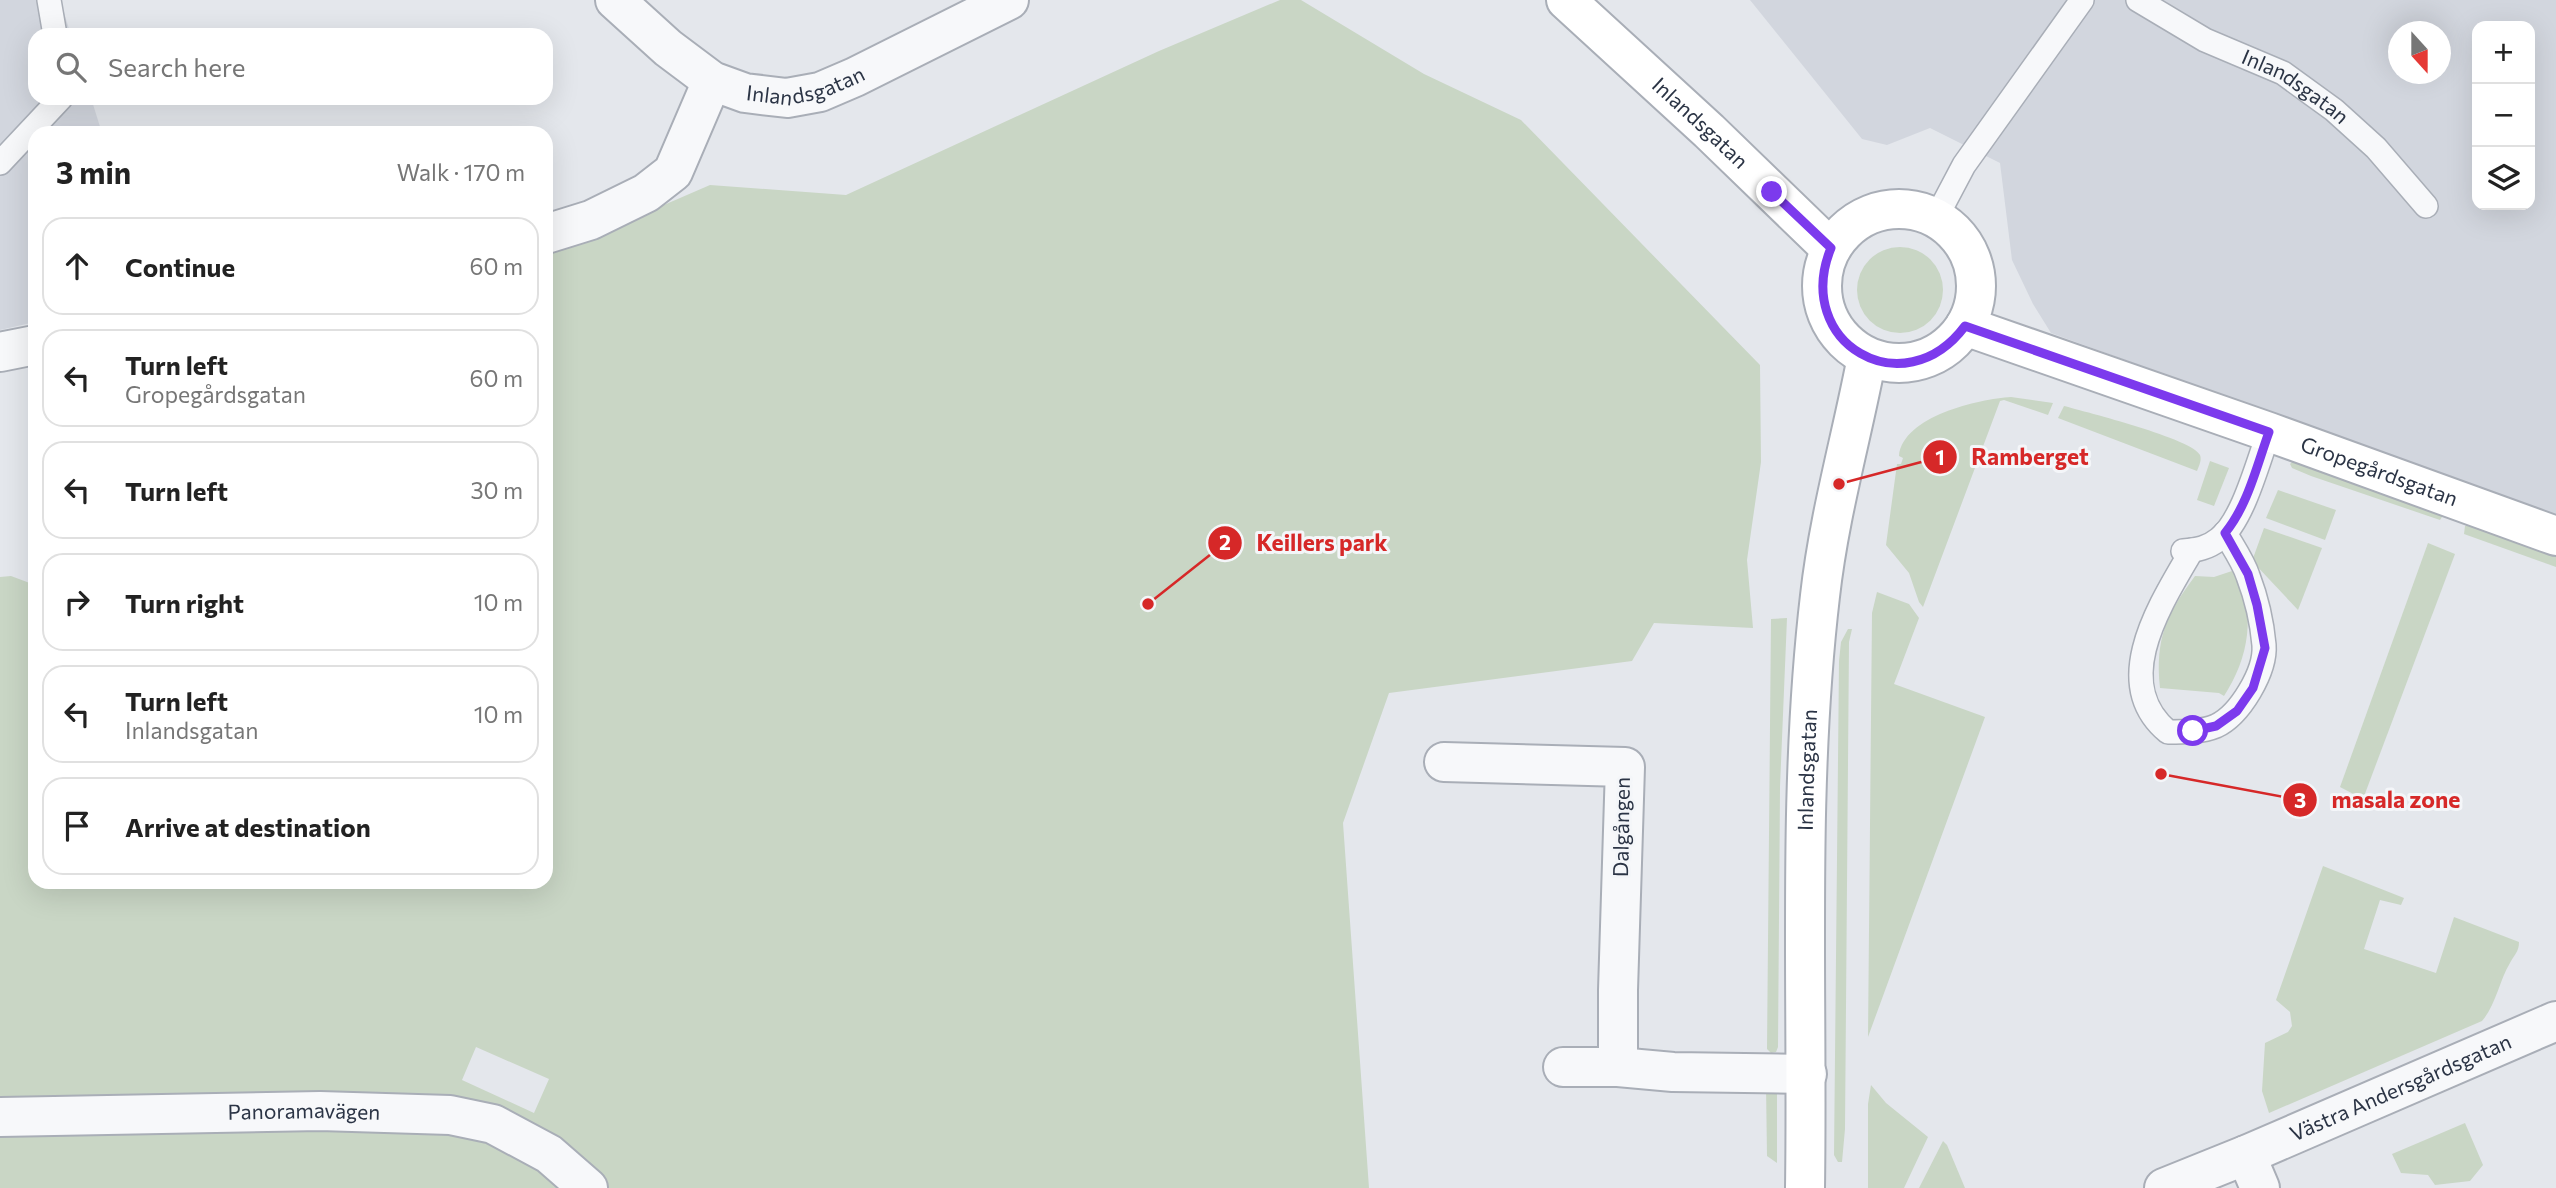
<!DOCTYPE html>
<meta charset="utf-8">
<style>
:root{--surface:#fff;--page:#f6f6f6;--text:#222;--muted:#767676;--line:#e0e0e0}
body{margin:0;font-family:Commissioner,sans-serif;background:var(--page);color:var(--text)}
.controls{position:absolute;right:21px;top:21px;display:grid;overflow:hidden;border-radius:14px;box-shadow:0 7px 28px #0002}
.controls button{width:63px;height:63px;display:grid;place-items:center;padding:0;border:0;border-bottom:2px solid var(--line);background:var(--surface);color:var(--text);font:35px sans-serif}
.compass{position:absolute;left:2388px;top:21px;width:63px;height:63px;border-radius:50%;background:var(--surface);box-shadow:0 7px 28px #0002;rotate:159deg}
.stop{position:absolute;width:21px;height:21px;margin:-16px;border:5px solid #7c3aed;border-radius:50%;background:#fff}
.stop.end{background:#7c3aed;border-color:#fff;box-shadow:0 2px 7px #0008}
.list{margin:0;padding:0;list-style:none}
h2{display:flex;justify-content:space-between;align-items:center;height:91px;margin:0;padding:0 28px;font-size:30px}
h2 small{font-size:23px;font-weight:400;color:var(--muted)}
.list li{display:grid;grid-template-columns:46px 1fr auto;gap:21px;align-items:center;box-sizing:border-box;height:98px;margin:0 14px 14px;padding:0 14px;border:2px solid var(--line);border-radius:21px}
.list b{display:block;font-size:26px;white-space:nowrap}
.list p{margin:0;font-size:23px;white-space:nowrap;color:var(--muted)}
.list em{font-size:23px;font-style:normal;color:var(--muted)}
.icon{flex:none;width:38px;height:38px;fill:none;stroke:currentColor;stroke-width:2;stroke-linecap:round;stroke-linejoin:round}
.map{position:relative;flex:none;width:2556px;height:1188px;overflow:hidden}
.search{position:absolute;background:var(--surface);box-shadow:0 7px 28px #0002;left:28px;top:28px;width:525px;height:77px;display:flex;align-items:center;gap:18px;box-sizing:border-box;padding:0 24px;border-radius:21px;color:var(--muted);font-size:26px}
.panel{position:absolute;background:var(--surface);box-shadow:0 7px 28px #0002;left:28px;top:126px;width:525px;height:763px;border-radius:21px}
.map>svg:first-child{display:block}
.built{fill:#d2d6de;fill-rule:evenodd}
.green{fill:#c9d6c5;fill-rule:evenodd}
.lines{fill:none;stroke-linecap:round;stroke-linejoin:round}
.lane-casing{stroke:#a9aeb7;stroke-width:26}
.street-casing{stroke:#a9aeb7;stroke-width:42}
.secondary-casing{stroke:#a9aeb7;stroke-width:42}
.lane{stroke:#f7f8fa;stroke-width:23}
.street{stroke:#f7f8fa;stroke-width:38}
.secondary{stroke:#fff;stroke-width:38}
.route{stroke:#7c3aed;stroke-width:9}
.labels{text-anchor:middle;stroke-width:6;stroke-linejoin:round;paint-order:stroke}
.street-label{font-size:21px;fill:#2b3445;stroke:#f4f6f9}
.leader{fill:none;stroke:#d62828;stroke-width:2.5}
.callout-dot{fill:#d62828;stroke:#f4f6f9;stroke-width:2.5}
.mark-label{font-size:21px;text-anchor:middle;font-weight:bold;fill:#fff}
.callout-label{font-size:23px;text-anchor:middle;font-weight:bold;fill:#d62828;stroke:#f4f6f9;stroke-width:6;stroke-linejoin:round;paint-order:stroke}
</style>
<div class="map">
<svg width="2556" height="1188" viewBox="0 0 2556 1188">
<rect width="100%" height="100%" fill="#e4e7ec"/>
<g class="built">
<path d="M0 0H60L71 35H35V98H91L102 133H35V322L0 330Z"/>
<path d="M1750 0H2556V517L2051 333 2033 304 2012 260 2000 163 1930 128 1887 145 1862 139ZM2477 26H2530V205H2477ZM2398 32H2440V74H2398Z"/>
</g>
<g class="green">
<path d="M1280 0H1301L1424 74 1521 120 1760 365 1761 462 1747 560 1753 628 1654 623 1632 661 1389 693 1343 823 1369 1188H0V577L11 576 35 585V882H546V246L620 224 710 185 846 195 1159 51ZM476 1047 549 1079 534 1113 462 1080Z"/>
<circle cx="1900" cy="290" r="43"/>
<path d="M2011 397 2053 403 2048 415 2004 400 2000 401 1923 607 1919 602 1909 573 1886 545 1897 464H1901L1903 458 1899 456C1903 416 1979 399 2011 397Z"/>
<path d="M2064 406C2086 412 2193 439 2200 455 2202 460 2199 466 2197 471L2058 418Z"/>
<path d="M2210 461 2229 468 2214 506 2197 500Z"/>
<path d="M2293 461H2302L2442 515V517L2440 520 2311 476 2292 468 2290 464Z"/>
<path d="M2278 490 2336 510 2325 540 2266 518Z"/>
<path d="M2470 524 2556 553V567L2464 534 2465 526Z"/>
<path d="M2264 528 2322 548 2298 610 2252 561Z"/>
<path d="M2428 543 2455 554 2363 799 2340 787Z"/>
<path d="M2232 571C2259 609 2248 660 2224 696L2219 693 2160 688C2155 639 2166 615 2195 576L2214 577Z"/>
<path d="M1877 592 1909 604 1919 618 1894 684 1985 717 1868 1037 1872 613Z"/>
<path d="M1787 618 1780 787 1778 1047 1776 1052 1771 1053 1767 1049 1771 619Z"/>
<path d="M1848 629H1852L1849 642 1845 1129 1842 1162H1838L1834 1155 1839 661 1841 642Z"/>
<path d="M2323 866 2404 898 2401 905 2380 900 2364 949 2436 973 2454 917 2519 942C2519 952 2514 955 2510 963 2499 981 2496 1005 2482 1021L2269 1113 2262 1091 2265 1043 2288 1032 2292 1026 2290 1012 2276 1000Z"/>
<path d="M1766 1085 1777 1088V1163L1767 1156Z"/>
<path d="M1871 1085 1886 1103 1928 1137 1904 1188H1868V1104Z"/>
<path d="M2465 1123 2483 1165 2470 1181 2435 1185 2428 1175 2401 1173 2392 1154Z"/>
<path d="M1943 1141 1947 1145 1965 1188H1919Z"/>
</g>
<g class="lines">
<g class="lane-casing">
<g id="lane">
<path d="M49 0 55 35"/>
<path id="s1" d="M2138 0 2205 40 2283 73 2334 110 2376 148 2426 206"/>
<path d="M0 163 61 98"/>
<path d="M1936 218 1964 165 2082 0"/>
<path d="M2192 550C2162 602 2108 682 2168 732 2183 732 2202 732 2216 726 2240 715 2266 671 2264 645 2262 622 2256 597 2248 576 2243 561 2233 547 2225 533"/>
<path d="M2183 551C2197 550 2208 548 2219 539 2243 521 2258 461 2269 432"/>
</g>
</g>
<g class="street-casing">
<g id="street">
<path id="s2" d="M615 0 668 48 712 81 745 93 787 98 820 92 855 77 1009 0"/>
<path d="M546 234 591 220 646 193 673 172 712 81"/>
<path d="M0 352 35 345"/>
<path d="M1444 762 1625 767 1618 990V1067"/>
<path d="M1563 1067H1618L1673 1072 1807 1074"/>
<path id="s3" d="M0 1117 320 1111 450 1115 493 1124 549 1154 588 1188"/>
<path d="M2246 1155 2260 1188"/>
<path id="s4" d="M2164 1188 2246 1155 2556 1021"/>
</g>
</g>
<g class="secondary-casing">
<g id="secondary">
<path id="s5" d="M1566 0 1709 131 1831 249"/>
<circle cx="1899" cy="286" r="77"/>
<path id="s6" d="M1965 326 2269 432 2556 536"/>
<path id="s7" d="M1805 1188C1808 991 1797 791 1820 596 1829 515 1852 436 1867 357"/>
</g>
</g>
<use href="#lane" class="lane"/>
<use href="#street" class="street"/>
<use href="#secondary" class="secondary"/>
</g>
<g class="lines">
<path class="route" d="M1772 192 1831 248C1792 343 1904 408 1965 326L2269 432C2257 465 2248 505 2225 533L2248 574 2257 605 2265 648 2253 688 2237 711 2216 726 2193 731"/>
</g>
<g class="labels">
<g class="street-label">
<text dy="7" stroke="none"><textPath href="#s2" startOffset="224">Inlandsgatan</textPath></text>
<text dy="7" stroke="none"><textPath href="#s1" startOffset="180">Inlandsgatan</textPath></text>
<text dy="7" stroke="none"><textPath href="#s5" startOffset="182">Inlandsgatan</textPath></text>
<text dy="7" stroke="none"><textPath href="#s6" startOffset="439">Gropegårdsgatan</textPath></text>
<text dy="7" stroke="none"><textPath href="#s7" startOffset="418">Inlandsgatan</textPath></text>
<text transform="translate(1622 827) rotate(-89)" y="7">Dalgången</text>
<text dy="7" stroke="none"><textPath href="#s4" startOffset="257">Västra Andersgårdsgatan</textPath></text>
<text dy="7" stroke="none"><textPath href="#s3" startOffset="304">Panoramavägen</textPath></text>
</g>
</g>
<path class="leader" d="M1839 484L1940 457M1148 604L1225 543M2161 774L2300 800"/>
<g class="callout-dot">
<circle cx="1839" cy="484" r="7"/>
<circle cx="1148" cy="604" r="7"/>
<circle cx="2161" cy="774" r="7"/>
<circle cx="1940" cy="457" r="18"/>
<circle cx="1225" cy="543" r="18"/>
<circle cx="2300" cy="800" r="18"/>
</g>
<g class="mark-label">
<text x="1940" y="465">1</text>
<text x="1225" y="550">2</text>
<text x="2300" y="808">3</text>
</g>
<g class="callout-label">
<text x="2030" y="465">Ramberget</text>
<text x="1322" y="551">Keillers park</text>
<text x="2396" y="808">masala zone</text>
</g>
</svg>
<div class="controls">
<button>+</button>
<button>−</button>
<button><svg class="icon" aria-label="layers" viewBox="0 0 24 24"><path d="M12 4l9 5-9 5-9-5zM3 14l9 5 9-5"/></svg></button>
</div>
<svg class="compass" viewBox="-18 -18 36 36"><path d="M0-13l5 13h-10z" fill="#e53935"/><path d="M0 13l5-13h-10z" fill="#767676"/></svg>
<div class="stop" style="left:2193px;top:731px"></div>
<div class="stop end" style="left:1772px;top:192px"></div>
<div class="search"><svg class="icon" aria-label="search" viewBox="0 0 24 24"><circle cx="10" cy="10" r="6"/><path d="M15 15l6 6"/></svg>Search here</div>
<section class="panel">
<h2>3 min<small>Walk · 170 m</small></h2>
<ul class="list">
<li><svg class="icon" aria-label="ahead" viewBox="0 0 24 24"><path d="M12 20V5M6 11l6-6 6 6"/></svg><div><b>Continue</b></div><em>60 m</em></li>
<li><svg class="icon" aria-label="left" viewBox="0 0 24 24"><path d="M17 20v-9H6M10 6l-5 5 5 5"/></svg><div><b>Turn left</b><p>Gropegårdsgatan</p></div><em>60 m</em></li>
<li><svg class="icon" aria-label="left" viewBox="0 0 24 24"><path d="M17 20v-9H6M10 6l-5 5 5 5"/></svg><div><b>Turn left</b></div><em>30 m</em></li>
<li><svg class="icon" aria-label="right" viewBox="0 0 24 24"><path d="M7 20v-9h11M14 6l5 5-5 5"/></svg><div><b>Turn right</b></div><em>10 m</em></li>
<li><svg class="icon" aria-label="left" viewBox="0 0 24 24"><path d="M17 20v-9H6M10 6l-5 5 5 5"/></svg><div><b>Turn left</b><p>Inlandsgatan</p></div><em>10 m</em></li>
<li><svg class="icon" aria-label="arrive" viewBox="0 0 24 24"><path d="M6 21V4h12l-3 4 3 4H6"/></svg><div><b>Arrive at destination</b></div></li>
</ul>
</section>
</div>
